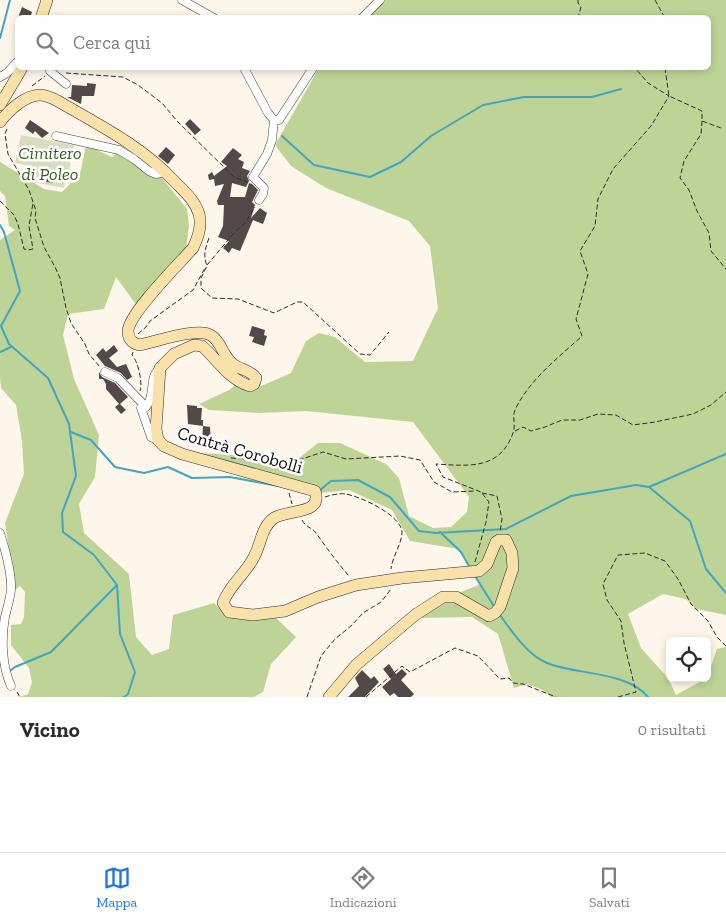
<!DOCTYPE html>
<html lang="it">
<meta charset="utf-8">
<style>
:root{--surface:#fff;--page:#f2f2f3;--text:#2b2b33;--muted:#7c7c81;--line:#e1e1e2;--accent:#1a73e8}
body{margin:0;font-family:"Zilla Slab",serif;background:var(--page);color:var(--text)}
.controls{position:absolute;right:15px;bottom:15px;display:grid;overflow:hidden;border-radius:8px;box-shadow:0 2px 8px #0003}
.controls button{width:45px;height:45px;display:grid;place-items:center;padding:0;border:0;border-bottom:1px solid var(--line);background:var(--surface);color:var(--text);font:25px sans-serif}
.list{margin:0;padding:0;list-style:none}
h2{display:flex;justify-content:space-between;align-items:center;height:65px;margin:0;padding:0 20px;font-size:21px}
h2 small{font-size:16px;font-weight:400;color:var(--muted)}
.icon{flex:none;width:28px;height:28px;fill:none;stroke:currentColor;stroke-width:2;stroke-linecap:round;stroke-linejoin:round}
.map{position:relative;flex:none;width:726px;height:697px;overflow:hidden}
.search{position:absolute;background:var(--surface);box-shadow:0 2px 8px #0003;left:15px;right:15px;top:15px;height:55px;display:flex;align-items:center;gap:12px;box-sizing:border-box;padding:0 18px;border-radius:8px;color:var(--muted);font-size:19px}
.sheet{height:155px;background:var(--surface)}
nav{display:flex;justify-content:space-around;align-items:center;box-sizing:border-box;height:70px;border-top:1px solid var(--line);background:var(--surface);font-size:14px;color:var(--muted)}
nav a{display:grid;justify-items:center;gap:2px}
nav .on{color:var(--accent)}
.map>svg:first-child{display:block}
.forest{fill:#bed497}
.cemetery{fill:#d8ddbe}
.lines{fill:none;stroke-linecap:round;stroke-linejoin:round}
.stream{stroke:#3fa7c3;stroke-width:2}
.building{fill:#524a48}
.street-casing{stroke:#3e3e3e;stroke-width:9}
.secondary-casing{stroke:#2d2d2d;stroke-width:12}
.path{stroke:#2d2d2d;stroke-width:1;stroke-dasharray:5 2.5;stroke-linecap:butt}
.street{stroke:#fff;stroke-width:8}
.secondary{stroke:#f9e1a9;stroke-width:11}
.labels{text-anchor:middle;stroke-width:5;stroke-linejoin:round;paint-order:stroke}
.park-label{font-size:18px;font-style:italic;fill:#385d21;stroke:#fff}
.street-label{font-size:18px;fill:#0b0b0b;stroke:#fff}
</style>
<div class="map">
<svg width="726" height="697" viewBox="0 0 726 697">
<rect width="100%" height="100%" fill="#fef6ea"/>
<g class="forest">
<path d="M382 0H726V615L696 609 686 599 663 594 628 614 641 648 668 678 676 695 707 678 717 649 726 647V697H551L543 690 527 684 514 688 498 634 472 617 417 618 441 600 481 584 458 549 410 541 392 510 349 490 320 493 316 486 201 453 298 459 318 443H340L386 464 399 478 409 516 433 528 451 527 467 512 469 497 413 422 306 411 259 413 209 410 199 404 229 390 237 384 259 387 291 373 306 341 319 333 335 337 365 362 413 361 438 308 430 246 409 221 326 188 291 166 275 145 319 68H708V18L365 17Z"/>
<path d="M86 145 112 157 117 153 158 173 187 209 189 226 186 248 137 306 116 277 104 309 68 314 63 335 74 379 99 435 95 477 79 504 84 533 129 574 136 637 152 655 169 649 173 615 214 603 226 615 275 617 296 637 271 664 263 692 254 697H19L28 694 32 682 29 668 11 645V625L21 624 24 617 25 592 20 586 15 590 5 523 24 474 22 441 16 405 1 388 0 378V240L15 230 9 226 5 196 0 191V162L44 189 62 192 80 174Z"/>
</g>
<path class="cemetery" d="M21 135 74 145 67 182H65L64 188 28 181 30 166 15 163Z"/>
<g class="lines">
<g class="stream">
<path d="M0 38 10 0"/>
<path d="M282 136 314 165 370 177 401 162 431 136 483 105 524 97H592L621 89"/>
<path d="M0 225 4 232 20 291 1 326 9 344 48 378 69 424 76 476 62 513 63 532 94 555 117 585 120 634 135 672 128 694 124 697"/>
<path d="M0 352 11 347"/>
<path d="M71 432 91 440 115 467 144 473 168 467 192 478 230 477 278 486"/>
<path d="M649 487 726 454"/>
<path d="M319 491 331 481 358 480 390 497 419 531 436 533 506 529 571 496 636 485 649 487 690 521 706 569 726 593"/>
<path d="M440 532 461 552 470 568"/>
<path d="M475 576 495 608"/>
<path d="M499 614C512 631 526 654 547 663 576 675 627 671 648 697"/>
<path d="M8 672 15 667 51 652 116 586"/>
</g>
</g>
<g class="building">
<path d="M22 7 32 12 30 18H18Z"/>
<path d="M87 83 96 84 94 96H82L81 104 67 97H71L72 85 87 86Z"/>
<path d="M190 119 201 130 195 135 185 124Z"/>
<path d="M30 120 49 133 42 138 35 131 33 134 25 128Z"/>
<path d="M166 147 175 155 168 164 158 156Z"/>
<path d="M233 148 242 155 238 159 244 162 242 168 250 171 247 176 249 181 246 187 232 183 230 197H245L249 183 252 184 258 190 252 202 255 205 251 218 260 208 267 213 263 224 253 220 240 251 232 248 229 253 223 248 229 241 218 237 223 226 224 205H218L217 201 224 184 215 186 214 179 209 180 208 175 212 172 214 176 227 166 221 162Z"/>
<path d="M42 174 54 176 53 183 42 181Z"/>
<path d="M252 326 265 330 264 335 267 336 264 346 252 342 254 337 249 336Z"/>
<path d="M114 345 118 351 109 358 117 367 126 364 132 377 127 380 121 373 105 366 96 355 103 348 106 352Z"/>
<path d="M99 372 102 377 115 383 128 397 120 404 126 410 121 414 115 407 119 404 106 389V384L103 379H99Z"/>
<path d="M187 405 197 406V408H202L201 420H203V426L210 427 211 442 202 441 203 426 188 424Z"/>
<path d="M389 664 396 674 402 669 407 674 401 680 414 694 411 697H398L394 693 390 696 382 687 391 679 383 669Z"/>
<path d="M362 670 371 679 374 676 379 682 365 697H348L359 686 355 678Z"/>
</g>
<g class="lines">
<g class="street-casing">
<g id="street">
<path d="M182 0 214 18"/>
<path d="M362 18 380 0"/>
<path d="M50 68V71L66 84"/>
<path d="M244 68 268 113 274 120H279L313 68"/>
<path d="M0 77 7 73 18 61"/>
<path d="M56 136 119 150 134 159 149 171 156 174 166 172"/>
<path d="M259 200 263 194 264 188 253 177 267 154 272 140 274 120"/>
<path d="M105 372 118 378 146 407C156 395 148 377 160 368"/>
<path d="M141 408 151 437 158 440"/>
<path d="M0 533C5 549 12 574 11 590 10 599 7 608 5 617 1 639 2 666 11 686"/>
</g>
</g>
<g class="secondary-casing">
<g id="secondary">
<path d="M41 18 47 0"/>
<path d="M0 105 22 68"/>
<path d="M0 122C8 111 25 95 40 95 46 95 51 98 56 100 99 125 142 146 176 183 186 193 195 201 199 214 202 225 198 238 193 248 180 263 129 313 128 331 128 339 132 343 139 345 156 342 199 326 212 336 222 343 223 357 233 364 240 370 251 370 256 378L254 384 250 386C228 379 218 360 202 346L194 345 174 354 160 368 156 429 158 440 164 446 182 454 315 491C323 515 289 509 274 518 262 526 261 543 255 555 247 573 229 585 223 603L229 612 253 615 285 611 318 597 356 585 402 578 479 571 487 564 496 542 499 540H506L512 553 513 568 500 607 495 613 489 616 456 597H443L415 615 356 665 329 697"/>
</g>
</g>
<g class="path">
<path d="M578 0V3L581 7 578 18"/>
<path d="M655 0 665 18"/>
<path d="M665 68 669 96 702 111V121L721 128"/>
<path d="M66 73 123 77 138 85 162 103 177 121 234 177 247 182"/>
<path d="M32 86 45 76"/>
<path d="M702 121 701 134 684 161 680 178 689 190 697 211 709 233 711 251 726 269"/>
<path d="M7 129 5 134 8 154 29 190 36 211 35 218 44 247 55 267 60 278 66 308 71 323 85 344 89 354 100 367"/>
<path d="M0 201 14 215 18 224 24 249 28 250 33 249 29 226 33 203"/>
<path d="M209 238C205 249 203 255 207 266L201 278V288L212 298 238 299 274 313 297 302H303L360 354 370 355 389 332"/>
<path d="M207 265 234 233 245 223 255 207"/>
<path d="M138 334 146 327 150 321 193 290 205 268"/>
<path d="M133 352 132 355C138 361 143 383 140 391"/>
<path d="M515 431 523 427 531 431 545 427 562 420H580L598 414 616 415 633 425 655 422 693 414 711 405 726 392"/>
<path d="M231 458 263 460 302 459 323 452 346 459 400 456 420 460 434 482 452 492 476 491"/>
<path d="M289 493 292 504"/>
<path d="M482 493 497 496 502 519 500 532"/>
<path d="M325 497C331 495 339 493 345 494 360 496 401 515 402 532 402 544 392 557 391 569"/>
<path d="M302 520C306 528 312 527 316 533 326 547 338 564 350 577"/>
<path d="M475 562 486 522 489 502 481 492 443 477 436 464C469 466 500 470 513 433 516 426 512 417 515 410 529 380 558 358 582 336L576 319 588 274 580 251 595 226 598 199 613 169 651 126 669 96 648 83 635 68"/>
<path d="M17 692 20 697"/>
<path d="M307 697 321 656 335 639 351 626 363 613 381 602 391 589"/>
<path d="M366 697 402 666 410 672 455 648 478 656 500 679 509 678 513 683 523 684 556 697"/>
<path d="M618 697 636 692 624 643 621 621 607 600 603 584 618 555 645 553 665 561 678 579 691 604 708 621 717 637 726 646"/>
</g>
<use href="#street" class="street"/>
<use href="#secondary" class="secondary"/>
</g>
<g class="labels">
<g class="park-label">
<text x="50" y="159">Cimitero<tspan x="50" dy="21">di Poleo</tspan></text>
</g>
<g class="street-label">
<text transform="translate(240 450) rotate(16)" y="6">Contrà Corobolli</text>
</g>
</g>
</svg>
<div class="controls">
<button><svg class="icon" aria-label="locate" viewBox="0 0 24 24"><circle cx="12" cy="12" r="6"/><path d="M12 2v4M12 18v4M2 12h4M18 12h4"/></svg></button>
</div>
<div class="search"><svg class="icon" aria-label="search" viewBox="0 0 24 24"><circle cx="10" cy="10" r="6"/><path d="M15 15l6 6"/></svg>Cerca qui</div>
</div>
<section class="sheet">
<h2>Vicino<small>0 risultati</small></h2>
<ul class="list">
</ul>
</section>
<nav>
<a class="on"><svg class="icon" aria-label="map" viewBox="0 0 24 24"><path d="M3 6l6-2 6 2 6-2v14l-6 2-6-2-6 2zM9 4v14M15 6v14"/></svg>Mappa</a>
<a><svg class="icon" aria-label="directions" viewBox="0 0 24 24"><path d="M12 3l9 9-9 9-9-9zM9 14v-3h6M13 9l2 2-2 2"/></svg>Indicazioni</a>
<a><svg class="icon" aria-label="saved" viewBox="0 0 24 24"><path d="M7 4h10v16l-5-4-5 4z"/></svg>Salvati</a>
</nav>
